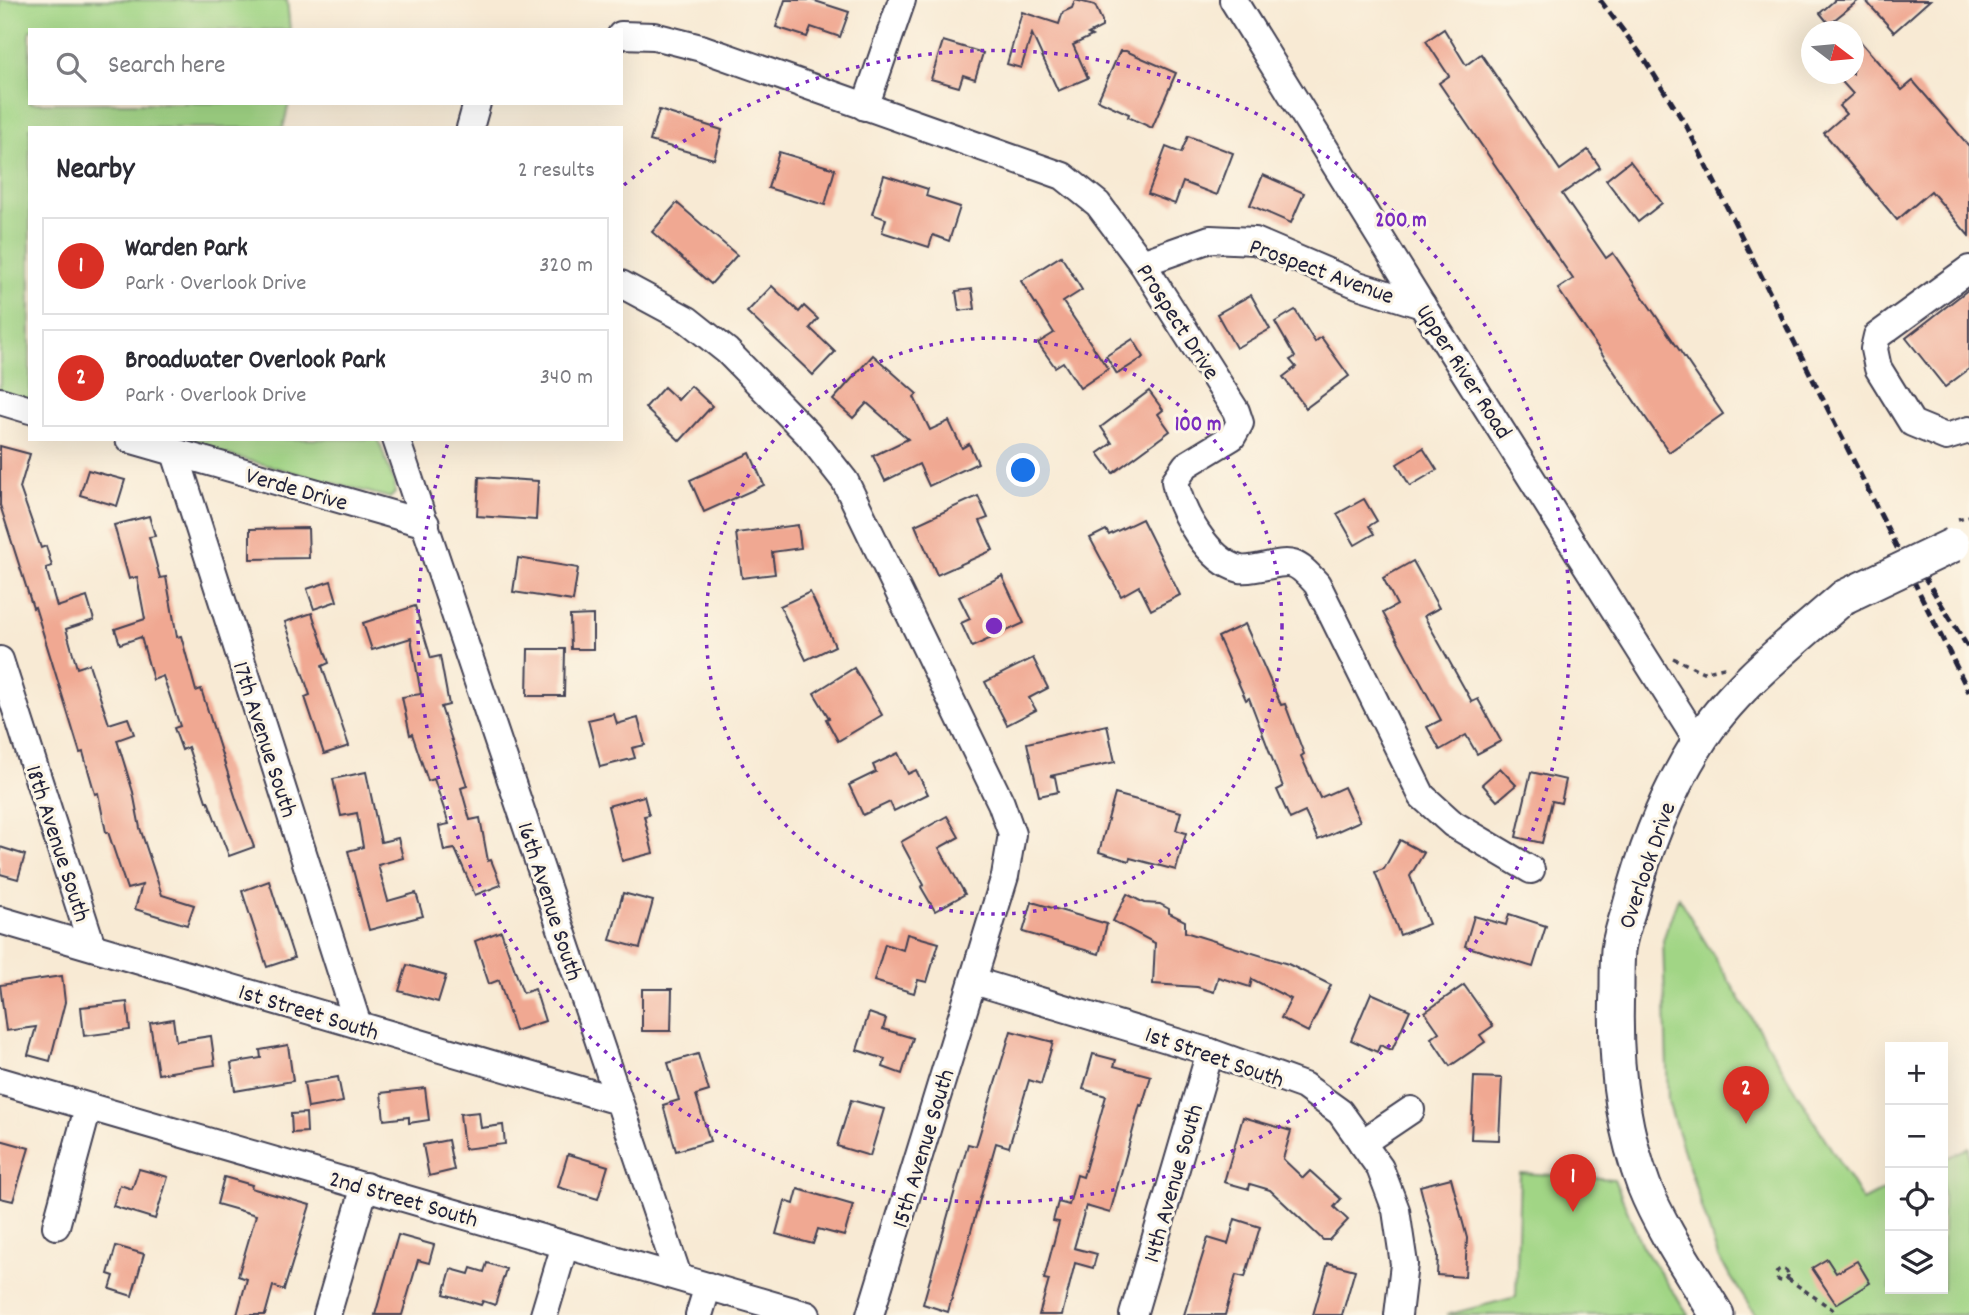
<!DOCTYPE html>
<meta charset="utf-8">
<style>
:root{--surface:#fff;--page:#f2f2f3;--text:#2b2b33;--muted:#7c7c81;--line:#e1e1e2;--accent:#d93025}
body{margin:0;font-family:Dekko,sans-serif;background:var(--page);color:var(--text)}
.controls{position:absolute;right:21px;bottom:21px;display:grid;overflow:hidden;border-radius:0px;box-shadow:0 7px 28px #0002}
.controls button{width:63px;height:63px;display:grid;place-items:center;padding:0;border:0;border-bottom:2px solid var(--line);background:var(--surface);color:var(--text);font:35px sans-serif}
.compass{position:absolute;left:1801px;top:21px;width:63px;height:63px;border-radius:50%;background:var(--surface);box-shadow:0 7px 28px #0002;rotate:106deg}
.you{position:absolute;left:1024px;top:471px;width:24px;height:24px;margin:-18px;border:5px solid #fff;border-radius:50%;background:#1a73e8;box-shadow:0 0 0 10px #1a73e833}
.badge{display:grid;place-items:center;width:46px;height:46px;border-radius:50%;background:var(--accent);color:#fff;font-size:23px;font-weight:700}
.pin{position:absolute;translate:-50% -58px;filter:drop-shadow(0 2px 4px #0008)}
.pin::after{content:'';position:absolute;top:37px;width:24px;height:21px;background:inherit;clip-path:polygon(0 0,100% 0,50% 100%)}
.list{margin:0;padding:0;list-style:none}
h2{display:flex;justify-content:space-between;align-items:center;height:91px;margin:0;padding:0 28px;font-size:30px}
h2 small{font-size:23px;font-weight:400;color:var(--muted)}
.list li{display:grid;grid-template-columns:46px 1fr auto;gap:21px;align-items:center;box-sizing:border-box;height:98px;margin:0 14px 14px;padding:0 14px;border:2px solid var(--line);border-radius:0px}
.list b{display:block;font-size:26px;white-space:nowrap}
.list p{margin:0;font-size:23px;white-space:nowrap;color:var(--muted)}
.list em{font-size:23px;font-style:normal;color:var(--muted)}
.icon{flex:none;width:38px;height:38px;fill:none;stroke:currentColor;stroke-width:2;stroke-linecap:round;stroke-linejoin:round}
.map{position:relative;flex:none;width:1969px;height:1315px;overflow:hidden}
.search{position:absolute;background:var(--surface);box-shadow:0 7px 28px #0002;left:28px;top:28px;width:595px;height:77px;display:flex;align-items:center;gap:18px;box-sizing:border-box;padding:0 24px;border-radius:0px;color:var(--muted);font-size:26px}
.panel{position:absolute;background:var(--surface);box-shadow:0 7px 28px #0002;left:28px;top:126px;width:595px;height:315px;border-radius:0px}
.map>svg:first-child{display:block}
.green{fill:#a1d585;stroke:#627c60;stroke-width:2}
.building{fill:#f0a892}
.lines{fill:none;stroke-linecap:round;stroke-linejoin:round}
.minor-casing{stroke:#424052;stroke-width:30}
.major-casing{stroke:#424052;stroke-width:37}
.path{stroke:#424052;stroke-width:3.5;stroke-dasharray:5 5;stroke-linecap:butt}
.minor{stroke:#fff;stroke-width:26}
.major{stroke:#fff;stroke-width:33}
.rail{stroke:#22223b;stroke-width:5;stroke-dasharray:10 5;stroke-linecap:butt}
.major-bridge-casing{stroke:#424052;stroke-width:37;stroke-linecap:butt}
.major-bridge{stroke:#fff;stroke-width:33}
.ring{fill:none;stroke:#7b2cbf;stroke-width:3.5;stroke-dasharray:3.5 7}
.labels{text-anchor:middle;stroke-width:6;stroke-linejoin:round;paint-order:stroke}
.street-label{font-size:24px;fill:#22223b;stroke:#fcf5e5}
.centre{fill:#7b2cbf;stroke:#fcf5e5;stroke-width:3.5}
.ring-label{font-size:21px;text-anchor:middle;font-weight:bold;fill:#7b2cbf;stroke:#fcf5e5;stroke-width:6;stroke-linejoin:round;paint-order:stroke}
</style>
<div class="map">
<svg width="1969" height="1315" viewBox="0 0 1969 1315">
<rect width="100%" height="100%" fill="#fcf5e5"/>
<filter id="ink" filterUnits="userSpaceOnUse"><feTurbulence type="fractalNoise" baseFrequency=".0143" numOctaves="2"/><feDisplacementMap in="SourceGraphic" scale="14" xChannelSelector="R" yChannelSelector="G"/><feConvolveMatrix kernelMatrix="1 2 1 2 8 2 1 2 1" color-interpolation-filters="sRGB"/></filter>
<filter id="wash" filterUnits="userSpaceOnUse"><feTurbulence type="fractalNoise" baseFrequency=".00686" numOctaves="4" result="noise"/><feDisplacementMap in="SourceGraphic" scale="28" xChannelSelector="R" yChannelSelector="G"/><feGaussianBlur stdDeviation="1.57" result="paint"/><feColorMatrix in="noise" values="0 0 0 0 0 0 0 0 0 0 0 0 0 0 0 0 0 1.4 0 .05"/><feComposite in="paint" operator="in"/></filter>
<g filter="url(#wash)">
<rect width="100%" height="100%" fill="#f8ead4"/>
<g class="green">
<path d="M0 0H287L290 30H30V103H289L283 128H30V403L0 395Z"/>
<path d="M168 439H378L394 482 395 493 390 498Z"/>
<path d="M1678 897 1863 1201 1890 1187V1289H1943V1160L1969 1147V1315H1755L1718 1257 1668 1102 1663 940Z"/>
<path d="M1520 1173 1614 1179 1642 1246 1689 1315H1446L1516 1297Z"/>
</g>
<g id="blocks">
<g class="building">
<path d="M785 0H812L849 12 840 37 811 27 807 37 776 27Z"/>
<path d="M1075 0 1095 5 1102 21V27L1088 34 1092 36 1073 45 1088 78 1058 91 1032 34 1021 68 1007 64 1022 12 1059 24 1063 12 1072 8Z"/>
<path d="M1835 0H1859L1829 24 1820 13Z"/>
<path d="M1865 0H1930L1894 32Z"/>
<path d="M1444 29 1466 65 1481 54 1560 170 1588 150 1600 167 1562 194 1606 258 1613 253 1723 414 1669 452 1558 289 1573 279 1439 83 1449 76 1426 41Z"/>
<path d="M1853 33 1902 90 1913 81 1969 146V236L1931 191 1897 220 1824 133 1846 114 1839 106 1853 94 1835 74H1853Z"/>
<path d="M943 41 983 53 975 79 963 75 959 87 931 79Z"/>
<path d="M1120 51H1126L1176 73 1152 128 1128 117 1129 114 1098 100Z"/>
<path d="M659 110 722 130 714 159 650 141Z"/>
<path d="M1188 136 1233 153 1217 195 1183 182 1175 204 1148 194 1166 147 1181 153Z"/>
<path d="M779 152 835 169 825 205 768 188Z"/>
<path d="M1630 161 1662 203 1638 222 1606 180Z"/>
<path d="M884 175 928 189 926 196 960 207 949 241 933 235 929 247 882 232 886 219 872 214Z"/>
<path d="M1263 175 1304 193 1291 223 1250 205Z"/>
<path d="M677 203 737 255 711 284 652 232Z"/>
<path d="M1061 256 1082 290 1063 302 1108 369 1080 388 1063 362 1055 367 1038 343 1054 333 1021 281Z"/>
<path d="M772 286 799 312 804 306 818 319 810 328 835 352 813 375 747 312Z"/>
<path d="M972 289 975 309 959 311 956 291Z"/>
<path d="M1969 289V369L1945 387 1906 338Z"/>
<path d="M1251 295 1270 329 1236 348 1217 314Z"/>
<path d="M1295 310 1315 342 1321 337 1349 376 1306 408 1283 377 1296 367 1290 360 1295 357 1275 322Z"/>
<path d="M1133 339 1144 357 1117 374 1106 356Z"/>
<path d="M873 355 917 394 914 397 930 430 949 421 962 448 969 444 978 463 929 486 919 464 885 481 873 456 908 439 867 403 853 418 833 400Z"/>
<path d="M691 386 712 406 680 441 645 408 664 387 678 400Z"/>
<path d="M1149 391 1163 410 1158 414 1170 431 1113 473 1098 453 1112 443 1101 427Z"/>
<path d="M0 446 30 454 20 488 41 548 46 546 52 566 46 568 57 607 87 597 94 620 66 629 77 668 89 664 109 724 128 718 134 734 117 740 133 792 140 828 162 895 194 905 187 925 135 909 142 885 127 889 108 832H106L98 793 95 794 83 752 80 753 35 607 33 608 0 505Z"/>
<path d="M1423 448 1437 470 1410 486 1397 464Z"/>
<path d="M750 453 764 485 704 512 690 480Z"/>
<path d="M88 470 125 480 117 506 80 495Z"/>
<path d="M479 477 538 481 536 520 477 516Z"/>
<path d="M978 496 988 518 980 521 993 550 937 575 915 525Z"/>
<path d="M1364 499 1377 521 1369 526 1374 534 1355 545 1337 514Z"/>
<path d="M149 516 155 536 149 537 160 578 166 577 177 637 181 636 196 691 201 689 237 802 254 847 229 856 208 801H206L188 747 182 750 174 728 180 726 163 676 153 680 141 637 120 644 115 629 145 619 137 577 129 579 114 525Z"/>
<path d="M1142 519 1180 595 1151 610 1139 586 1121 596 1090 538 1106 530 1109 535Z"/>
<path d="M798 525 801 548 772 552 775 574 742 578 736 533Z"/>
<path d="M308 528 309 558 250 559V529Z"/>
<path d="M518 558 578 568 573 601 513 592Z"/>
<path d="M1413 561 1439 608 1424 616 1472 702 1478 699 1501 741 1477 754 1466 735 1440 750 1427 727 1441 720 1383 613 1397 605 1383 578Z"/>
<path d="M1002 576 1024 623 972 647 961 623 970 619 959 597Z"/>
<path d="M331 581 337 601 314 609 307 589Z"/>
<path d="M810 592 835 646 806 660 780 606Z"/>
<path d="M415 606 431 658 440 656 449 705 441 707 467 786 461 788 470 820 480 818 488 861 491 860 501 885 475 895 455 849 444 851 439 826 449 824 434 779 428 781 412 734 410 735 402 697 421 694 411 638 372 650 363 623Z"/>
<path d="M312 613 329 663 322 666 349 746 324 754 305 697 310 695 285 622Z"/>
<path d="M593 615V649H571L570 616Z"/>
<path d="M1245 624 1281 705 1285 704 1304 754 1301 756 1320 798 1344 787 1360 821 1318 840 1305 812 1290 819 1277 790 1283 787 1249 698 1246 700 1218 637Z"/>
<path d="M528 649H565L564 696H527Z"/>
<path d="M1033 658 1048 688 1029 698 1036 710 1007 725 985 682Z"/>
<path d="M854 668 882 715 838 741 826 719 829 718 814 693Z"/>
<path d="M614 714 617 724 638 718 645 745 632 748 635 758 600 767 588 720Z"/>
<path d="M1107 725 1115 762 1050 776 1055 777 1058 792 1039 796 1027 743Z"/>
<path d="M898 753 908 774 916 770 928 794 894 811 890 802 863 815 849 785 876 772 873 765Z"/>
<path d="M1500 768 1516 785 1497 801 1482 784Z"/>
<path d="M366 772 381 842 398 838 403 858 378 865 388 901 416 893 423 916 369 930 348 851 363 847 357 813 341 816 333 779Z"/>
<path d="M1531 772 1566 780 1561 803 1552 801 1542 843 1516 837Z"/>
<path d="M1115 794 1181 812 1176 830 1186 833 1176 870 1130 858 1129 861 1099 852Z"/>
<path d="M644 796 649 815 644 816 653 853 622 861 608 806Z"/>
<path d="M947 816 959 837 939 848 965 894 935 911 921 887 924 885 901 842Z"/>
<path d="M1400 840 1424 853 1410 876 1429 924 1400 935 1375 872 1384 869Z"/>
<path d="M0 847 25 855 18 879 0 874Z"/>
<path d="M269 881 294 958 267 967 242 891Z"/>
<path d="M623 893 653 901 640 948 610 940Z"/>
<path d="M1127 894 1144 903 1160 904 1169 909V913L1185 921V932L1288 964 1331 985 1308 1032 1281 1018 1291 999 1252 979 1250 987 1218 977 1214 992 1197 987 1153 984 1155 943 1113 921Z"/>
<path d="M1032 902 1107 924 1099 954 1023 932Z"/>
<path d="M1509 914 1546 926 1533 967 1465 946 1474 916 1506 925Z"/>
<path d="M501 931 523 993 535 989 545 1021 515 1031 499 980 489 984 475 941Z"/>
<path d="M907 934 939 943 927 982 918 980 914 993 874 981 885 944 903 950Z"/>
<path d="M407 965 446 976 438 1002 399 991Z"/>
<path d="M62 976 65 1002 50 1061 28 1055 36 1027 6 1031 0 985Z"/>
<path d="M1464 985 1493 1026 1480 1035 1485 1042 1450 1066 1431 1038 1439 1032 1425 1012Z"/>
<path d="M642 989H672L671 1031H642Z"/>
<path d="M1371 993 1410 1010 1392 1050 1380 1045 1377 1052 1351 1040Z"/>
<path d="M127 1002 130 1030 84 1036 81 1007Z"/>
<path d="M869 1013 886 1019 883 1029 913 1038 902 1074 883 1067 885 1059 857 1050Z"/>
<path d="M173 1019 176 1041 211 1036 215 1065 158 1074 150 1023Z"/>
<path d="M1011 1031 1053 1042 1041 1084 1029 1080 1009 1147 996 1143 948 1312 923 1304 968 1144 976 1146Z"/>
<path d="M288 1045 293 1081 235 1091 231 1063 261 1058 260 1050Z"/>
<path d="M698 1054 709 1091 696 1095 710 1141 676 1151 663 1105 679 1100 668 1063Z"/>
<path d="M1093 1054 1116 1060 1114 1066 1151 1076 1142 1106 1140 1105 1110 1213 1086 1206 1074 1248 1097 1254 1093 1268 1075 1263 1062 1315H1039L1049 1280 1044 1279 1059 1222 1053 1221 1058 1202 1069 1205 1077 1175 1083 1177 1106 1096 1083 1089Z"/>
<path d="M338 1077 343 1102 308 1108 304 1083Z"/>
<path d="M1474 1077 1502 1078 1499 1140 1471 1139Z"/>
<path d="M425 1088 429 1120 409 1123V1117L384 1120 381 1093Z"/>
<path d="M851 1100 884 1109 870 1156 837 1146Z"/>
<path d="M479 1112 481 1128 503 1125 505 1144 464 1149 460 1114Z"/>
<path d="M306 1113 307 1132 292 1133 291 1114Z"/>
<path d="M1243 1117 1291 1131 1283 1159 1303 1178 1310 1171 1341 1199 1334 1207 1348 1220 1329 1240H1323L1270 1190 1250 1184 1249 1189 1224 1182Z"/>
<path d="M0 1140 29 1148 13 1201 0 1198Z"/>
<path d="M448 1140 454 1170 429 1176 423 1145Z"/>
<path d="M568 1154 608 1166 598 1199 558 1187Z"/>
<path d="M139 1169 168 1177 155 1219 113 1206 120 1185 132 1189Z"/>
<path d="M224 1177 252 1185 251 1188 310 1205 284 1290 273 1286 265 1315H237L247 1279 238 1276 256 1215 217 1204Z"/>
<path d="M1451 1178 1467 1238 1465 1277 1437 1275 1438 1255 1420 1186Z"/>
<path d="M798 1189 853 1205 844 1236 818 1229 813 1244 776 1234 785 1201 794 1204Z"/>
<path d="M1235 1219 1260 1227 1245 1277 1236 1275 1225 1315H1184L1208 1238 1228 1244Z"/>
<path d="M398 1235 434 1245 429 1263 418 1260 402 1315H375Z"/>
<path d="M116 1246 144 1254 132 1296 110 1289 114 1276 108 1274Z"/>
<path d="M1827 1259 1836 1273 1857 1261 1870 1283 1836 1304 1812 1268Z"/>
<path d="M487 1263 506 1269 495 1305 483 1301 481 1305 444 1294 451 1269 469 1274 471 1268 484 1272Z"/>
<path d="M1328 1263 1355 1270 1342 1315H1313Z"/>
</g>
</g>
</g>
<g filter="url(#ink)">
<use href="#blocks" fill-opacity="0" stroke="#424052" stroke-width="2"/>
<g class="lines">
<g class="minor-casing">
<g id="minor">
<path d="M1233 0 1422 305 1698 742"/>
<path d="M621 35 654 36 701 48 1063 176 1098 204 1142 263 1236 411 1240 423 1232 437 1186 465 1175 481C1180 511 1208 561 1240 569 1245 570 1250 569 1256 568 1290 562 1292 556 1317 584L1422 796 1453 824 1531 870"/>
<path d="M865 107 902 0"/>
<path d="M470 128 477 103"/>
<path d="M1142 263 1210 239 1255 241 1358 285 1422 305"/>
<path d="M1969 269 1877 336 1874 349 1878 368 1912 423 1946 437 1969 430"/>
<path d="M621 284 688 320 727 351 808 434 845 481 1001 803 1012 834 1005 876 870 1315"/>
<path d="M0 401 30 410"/>
<path d="M129 439 426 524"/>
<path d="M396 439 678 1276"/>
<path d="M175 453 358 1025"/>
<path d="M0 660 92 946"/>
<path d="M0 920 618 1101"/>
<path d="M974 981 1210 1052 1304 1086 1340 1112 1380 1168 1396 1210 1404 1264 1398 1315"/>
<path d="M0 1081 807 1315"/>
<path d="M1362 1143 1411 1110"/>
<path d="M56 1226 88 1108"/>
<path d="M327 1315 365 1186"/>
<path d="M544 1315 565 1245"/>
<path d="M699 1315 708 1286"/>
<path d="M1133 1315 1210 1052"/>
</g>
</g>
<g class="major-casing">
<path id="major" d="M1717 1315C1692 1273 1662 1231 1644 1186 1620 1122 1614 1054 1617 987 1617 975 1617 962 1618 950 1620 936 1625 922 1629 909 1644 851 1666 794 1698 743 1731 689 1796 639 1844 597"/>
</g>
<g class="path">
<path d="M1958 519 1969 516"/>
<path d="M1673 658 1703 672 1728 666"/>
<circle cx="1782" cy="1275" r="6"/>
<path d="M1788 1279 1832 1309 1836 1315"/>
</g>
<use href="#minor" class="minor"/>
<use href="#major" class="major"/>
<g class="rail">
<path d="M1600 0 1643 57 1687 127 1969 692"/>
<path d="M1915 562 1969 649"/>
</g>
<g class="major-bridge-casing">
<path id="major-bridge" d="M1844 597 1953 545"/>
</g>
<use href="#major-bridge" class="major-bridge"/>
</g>
</g>
<g class="ring">
<circle cx="994" cy="626" r="288"/>
<path d="M624 185A576 576 0 1 1 448 443"/>
</g>
<g class="labels">
<g class="street-label">
<text transform="translate(1322 270) rotate(20)" y="8">Prospect Avenue</text>
<text transform="translate(1179 321) rotate(57)" y="8">Prospect Drive</text>
<text transform="translate(1465 371) rotate(57)" y="8">Upper River Road</text>
<text transform="translate(297 488) rotate(16)" y="8">Verde Drive</text>
<text transform="translate(266 739) rotate(72)" y="8">17th Avenue South</text>
<text transform="translate(59 843) rotate(72)" y="8">18th Avenue South</text>
<text transform="translate(1646 865) rotate(-71)" y="8">Overlook Drive</text>
<text transform="translate(551 901) rotate(72)" y="8">16th Avenue South</text>
<text transform="translate(309 1011) rotate(17)" y="8">1st Street South</text>
<text transform="translate(1215 1056) rotate(19)" y="8">1st Street South</text>
<text transform="translate(922 1148) rotate(-73)" y="8">15th Avenue South</text>
<text transform="translate(1172 1183) rotate(-74)" y="8">14th Avenue South</text>
<text transform="translate(404 1198) rotate(16)" y="8">2nd Street South</text>
</g>
</g>
<circle cx="994" cy="626" r="10" class="centre"/>
<g class="ring-label">
<text x="1401" y="226">200 m</text>
<text x="1198" y="430">100 m</text>
</g>
</svg>
<div class="controls">
<button>+</button>
<button>−</button>
<button><svg class="icon" aria-label="locate" viewBox="0 0 24 24"><circle cx="12" cy="12" r="6"/><path d="M12 2v4M12 18v4M2 12h4M18 12h4"/></svg></button>
<button><svg class="icon" aria-label="layers" viewBox="0 0 24 24"><path d="M12 4l9 5-9 5-9-5zM3 14l9 5 9-5"/></svg></button>
</div>
<svg class="compass" viewBox="-18 -18 36 36"><path d="M0-13l5 13h-10z" fill="#e53935"/><path d="M0 13l5-13h-10z" fill="#7c7c81"/></svg>
<div class="you"></div>
<div class="pin badge" style="left:1573px;top:1212px">1</div>
<div class="pin badge" style="left:1746px;top:1124px">2</div>
<div class="search"><svg class="icon" aria-label="search" viewBox="0 0 24 24"><circle cx="10" cy="10" r="6"/><path d="M15 15l6 6"/></svg>Search here</div>
<section class="panel">
<h2>Nearby<small>2 results</small></h2>
<ul class="list">
<li><span class="badge">1</span><div><b>Warden Park</b><p>Park · Overlook Drive</p></div><em>320 m</em></li>
<li><span class="badge">2</span><div><b>Broadwater Overlook Park</b><p>Park · Overlook Drive</p></div><em>340 m</em></li>
</ul>
</section>
</div>
